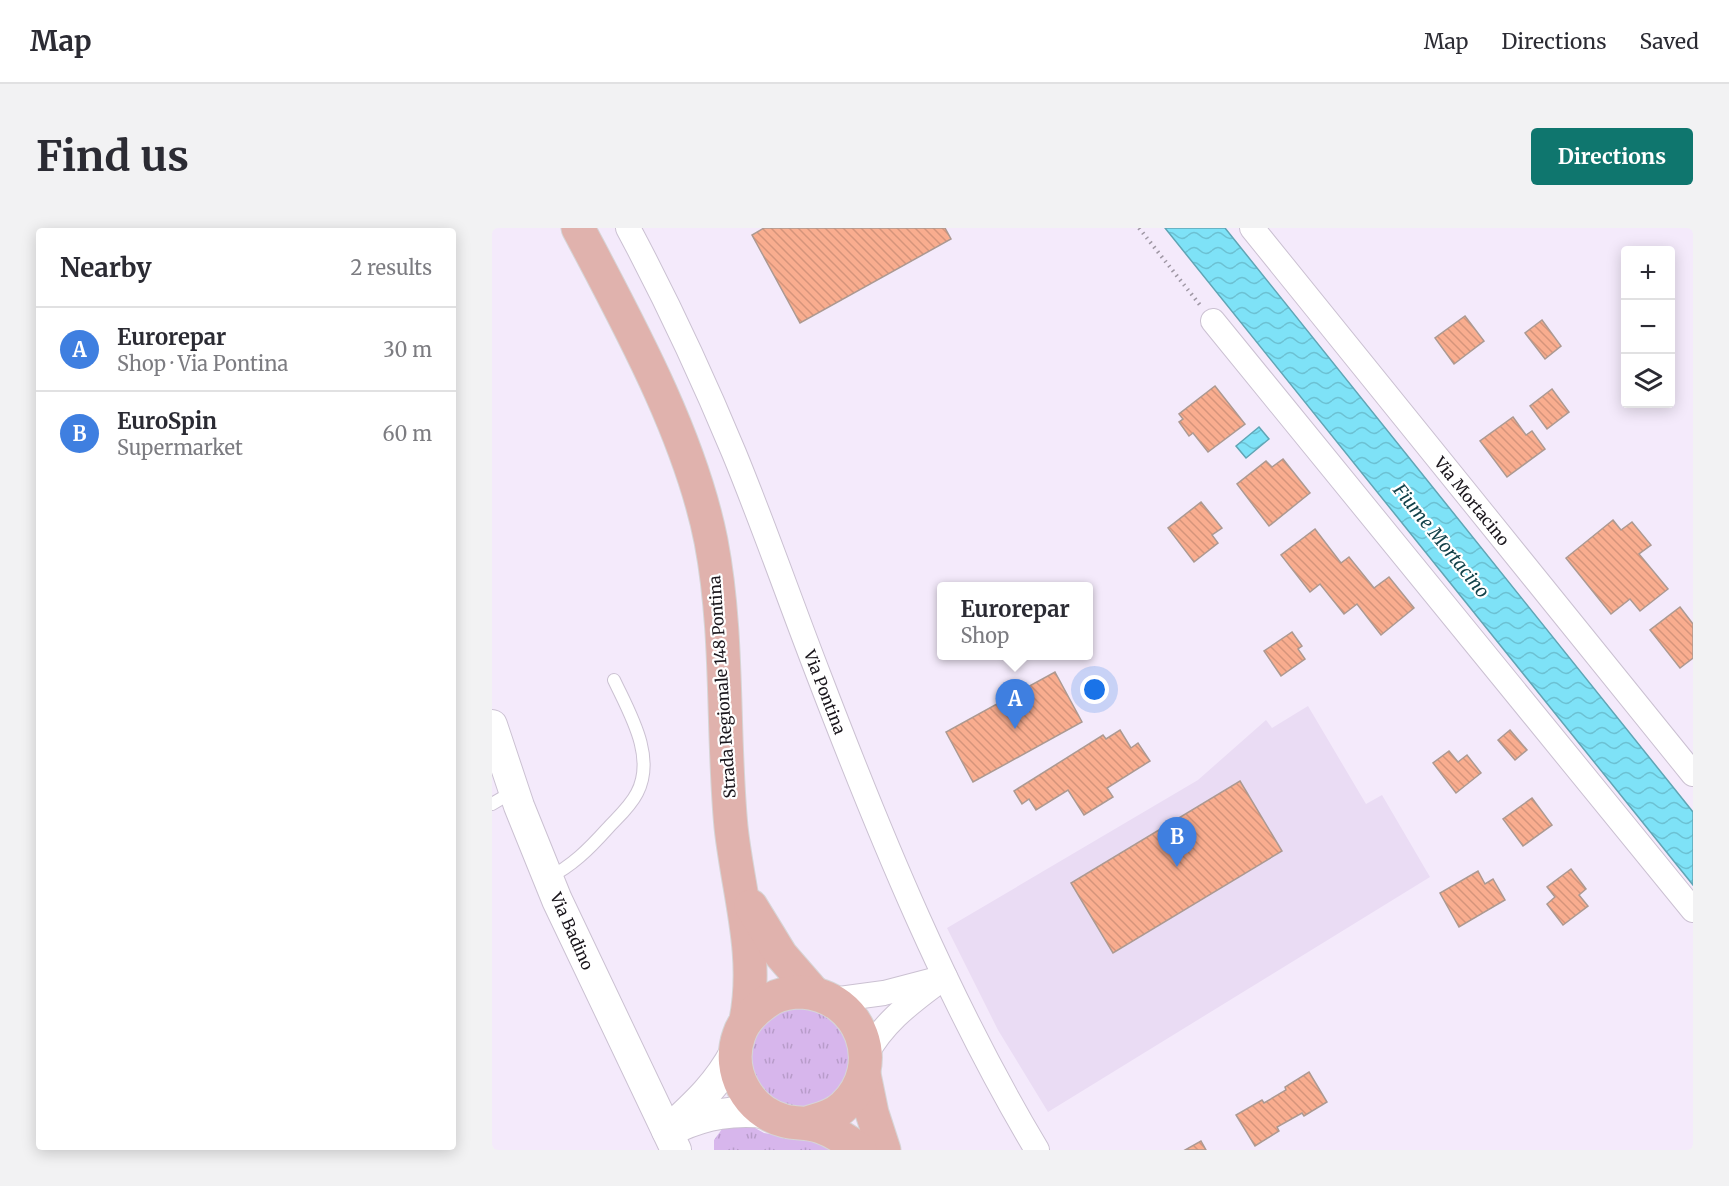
<!DOCTYPE html>
<meta charset="utf-8">
<style>
:root{--surface:#fff;--page:#f2f2f3;--text:#2b2b33;--muted:#7c7c81;--line:#e1e1e2;--accent:#0f766e}
body{margin:0;font-family:Merriweather,serif;background:var(--page);color:var(--text)}
.controls{position:absolute;right:18px;top:18px;display:grid;overflow:hidden;border-radius:6px;box-shadow:0 3px 15px #0003}
.controls button{width:54px;height:54px;display:grid;place-items:center;padding:0;border:0;border-bottom:2px solid var(--line);background:var(--surface);color:var(--text);font:30px sans-serif}
.you{position:absolute;left:603px;top:462px;width:21px;height:21px;margin:-15px;border:4px solid #fff;border-radius:50%;background:#1a73e8;box-shadow:0 0 0 9px #1a73e833}
.badge{display:grid;place-items:center;width:39px;height:39px;border-radius:50%;background:var(--accent);color:#fff;font-size:20px;font-weight:700}
.pin{position:absolute;translate:-50% -50px;filter:drop-shadow(0 2px 3px #0008)}
.pin::after{content:'';position:absolute;top:32px;width:21px;height:18px;background:inherit;clip-path:polygon(0 0,100% 0,50% 100%)}
.popup{position:absolute;left:445px;top:354px;width:156px;height:78px;box-sizing:border-box;display:grid;place-content:center;border-radius:6px;background:var(--surface);filter:drop-shadow(0 2px 4px #0005);font-size:20px;white-space:nowrap;color:var(--muted)}
.popup b{font-size:22px;color:var(--text)}
.popup::after{content:'';position:absolute;left:50%;top:100%;margin-left:-12px;border:12px solid transparent;border-top-color:var(--surface)}
.list{margin:0;padding:0;list-style:none}
h2{display:flex;justify-content:space-between;align-items:center;height:78px;margin:0;padding:0 24px;font-size:26px}
h2 small{font-size:20px;font-weight:400;color:var(--muted)}
.list li{display:grid;grid-template-columns:39px 1fr auto;gap:18px;align-items:center;box-sizing:border-box;height:84px;padding:0 24px;border-top:2px solid var(--line)}
.list b{display:block;font-size:22px;white-space:nowrap}
.list p{margin:0;font-size:20px;white-space:nowrap;color:var(--muted)}
.list em{font-size:20px;font-style:normal;color:var(--muted)}
.icon{flex:none;width:33px;height:33px;fill:none;stroke:currentColor;stroke-width:2;stroke-linecap:round;stroke-linejoin:round}
.map{position:relative;flex:none;width:1201px;height:922px;overflow:hidden;border-radius:6px}
header{display:flex;align-items:center;gap:36px;box-sizing:border-box;height:84px;padding:0 30px;background:var(--surface);border-bottom:2px solid var(--line)}
header strong{font-size:28px}
nav{display:flex;gap:33px;margin-inline-start:auto;font-size:21px}
.intro{display:flex;align-items:center;justify-content:space-between;box-sizing:border-box;height:144px;padding:0 36px}
h1{margin:0;font-size:42px}
.button{padding:15px 27px;border-radius:6px;background:var(--accent);color:#fff;font-size:21px;font-weight:700}
main{display:flex;gap:36px;padding:0 36px}
aside{flex:1;background:var(--surface);border-radius:6px;box-shadow:0 3px 15px #0003}
.map>svg:first-child{display:block}
.built{fill:#eadcf4}
.grass{fill:url(#grass-tufts)}
.water{fill:url(#water-waves);stroke:#60a5b5;stroke-width:1.5}
.building{fill:url(#building-back-hatch);stroke:#ac9991;stroke-width:1.5}
.lines{fill:none;stroke-linecap:round;stroke-linejoin:round}
.service-casing{stroke:#cbc1d2;stroke-width:14}
.minor-casing{stroke:#cbc1d2;stroke-width:26}
.tertiary-casing{stroke:#cbc1d2;stroke-width:32}
.primary-casing{stroke:#d6d5d6;stroke-width:35}
.path{stroke:#9f97a4;stroke-width:4;stroke-dasharray:1.5 4.5;stroke-linecap:butt}
.service{stroke:#fff;stroke-width:12}
.minor{stroke:#fff;stroke-width:24}
.tertiary{stroke:#fff;stroke-width:30}
.primary{stroke:#e0b2ad;stroke-width:33}
.labels{text-anchor:middle;stroke-width:4.5;stroke-linejoin:round;paint-order:stroke}
.street-label{font-size:16px;fill:#1a161c;stroke:#fff}
.water-label{font-size:18px;font-style:italic;fill:#124149;stroke:#fff}
</style>
<header>
<strong>Map</strong>
<nav><a>Map</a><a>Directions</a><a>Saved</a></nav>
</header>
<div class="intro"><h1>Find us</h1><a class="button">Directions</a></div>
<main>
<aside>
<h2>Nearby<small>2 results</small></h2>
<ul class="list">
<li><span class="badge" style="background:#3f7fe0">A</span><div><b>Eurorepar</b><p>Shop · Via Pontina</p></div><em>30 m</em></li>
<li><span class="badge" style="background:#3f7fe0">B</span><div><b>EuroSpin</b><p>Supermarket</p></div><em>60 m</em></li>
</ul>
</aside>
<div class="map">
<svg width="1201" height="922" viewBox="0 0 1201 922">
<defs>
<pattern id="grass-tufts" width="24" height="20" patternUnits="userSpaceOnUse" patternTransform="scale(1.5)"><rect width="24" height="20" fill="#d7b6ec"/><path d="M3 7l-1-3M5 7V3M7 7l1-3M15 17l-1-3M17 17v-4M19 17l1-3" fill="none" stroke="#b89cca"/></pattern>
<pattern id="water-waves" width="16" height="10" patternUnits="userSpaceOnUse" patternTransform="scale(1.5)"><rect width="16" height="10" fill="#7ee2f7"/><path d="M0 5q4-4 8 0t8 0" fill="none" stroke="#6cc1d3"/></pattern>
<pattern id="building-back-hatch" width="6" height="6" patternUnits="userSpaceOnUse" patternTransform="scale(1.5)"><rect width="6" height="6" fill="#f9ad8f"/><path d="M-1 5l2 2M0 0l6 6M5-1l2 2" fill="none" stroke="#d5947b"/></pattern>
</defs>
<rect width="100%" height="100%" fill="#f4eafb"/>
<path class="built" d="M816 478 874 576 890 567 938 649 556 884 506 802 455 700 706 552 774 492 780 500Z"/>
<g class="grass">
<circle cx="308" cy="829" r="50"/>
<path d="M254 895 272 905 327 914 346 922H222V912L233 897Z"/>
</g>
<g class="water">
<path d="M673 0H733L1201 584V657Z"/>
<path d="M767 199 777 211 754 230 744 218Z"/>
</g>
<g class="building">
<path d="M272 0H453L459 11 308 95 260 7Z"/>
<path d="M973 88 992 113 962 136 943 110Z"/>
<path d="M1050 92 1069 118 1053 131 1033 105Z"/>
<path d="M723 158 753 196 716 224 701 205 697 208 687 194 691 191 687 186Z"/>
<path d="M1060 161 1077 184 1055 201 1038 178Z"/>
<path d="M1021 189 1034 207 1040 203 1053 221 1015 249 988 213Z"/>
<path d="M791 231 818 265 777 298 745 256 774 233 780 239Z"/>
<path d="M709 274 730 300 720 307 726 315 702 334 676 300Z"/>
<path d="M1121 292 1129 302 1140 294 1159 317 1147 326 1176 361 1148 383 1138 371 1119 386 1074 330Z"/>
<path d="M823 301 849 335 857 329 882 360 897 349 922 380 889 407 865 376 852 386 828 356 818 364 789 327Z"/>
<path d="M1188 379 1201 396V430L1188 440 1158 402Z"/>
<path d="M800 404 810 418 806 421 813 431 789 448 772 423Z"/>
<path d="M563 444 590 494 481 554 454 504Z"/>
<path d="M628 502 639 520 646 515 658 533 615 560 621 569 592 587 576 562 544 582 537 571 530 576 522 563 611 507 614 511Z"/>
<path d="M1018 502 1035 522 1023 532 1006 512Z"/>
<path d="M957 523 966 534 975 527 989 545 964 565 941 535Z"/>
<path d="M748 553 790 623 621 725 579 655Z"/>
<path d="M1040 570 1060 597 1031 618 1011 591Z"/>
<path d="M1079 641 1094 661 1087 667 1096 678 1071 697 1055 676 1063 669 1055 659Z"/>
<path d="M986 643 993 656 1001 651 1013 672 967 699 948 665Z"/>
<path d="M817 844 835 874 812 888 810 885 785 899 787 903 763 918 744 887 770 872 772 875 794 862 793 859Z"/>
<path d="M709 913 714 922H693Z"/>
</g>
<g class="lines">
<g class="service-casing">
<g id="service">
<path d="M0 576 22 563"/>
<path d="M56 650C80 638 97 621 115 601 125 590 138 579 145 565 164 529 138 486 122 452"/>
</g>
</g>
<g class="minor-casing">
<g id="minor">
<path d="M136 0C175 73 210 148 242 225 272 298 298 373 327 448 389 610 456 773 545 922"/>
<path d="M760 0 1201 546"/>
<path d="M721 93 1201 682"/>
<path d="M340 772 392 765 453 749"/>
<path d="M374 827C390 797 415 777 442 757"/>
</g>
</g>
<g class="tertiary-casing">
<g id="tertiary">
<path d="M0 497 27 578 65 672 184 922"/>
<path d="M186 899C215 886 241 882 273 885"/>
<path d="M175 903C202 878 225 858 243 824"/>
</g>
</g>
<g class="primary-casing">
<g id="primary">
<path d="M86 0C136 95 198 207 219 313 237 407 230 504 239 599 246 664 267 726 254 792"/>
<path d="M259 678 289 727 322 765"/>
<path d="M372 846 380 885 392 922"/>
<path d="M315 895C328 891 342 888 352 878 395 837 369 768 310 764 300 764 288 766 279 771 265 780 252 791 247 807 234 843 256 884 293 893 305 896 317 894 329 899 343 904 356 913 368 922"/>
</g>
</g>
<path class="path" d="M647 0 708 77"/>
<use href="#service" class="service"/>
<use href="#minor" class="minor"/>
<use href="#tertiary" class="tertiary"/>
<use href="#primary" class="primary"/>
</g>
<g class="labels">
<g class="street-label">
<text transform="translate(980 273) rotate(51)" y="6">Via Mortacino</text>
<text transform="translate(230 459) rotate(-94)" y="6">Strada Regionale 148 Pontina</text>
<text transform="translate(333 464) rotate(69)" y="6">Via Pontina</text>
<text transform="translate(80 703) rotate(66)" y="6">Via Badino</text>
</g>
<g class="water-label">
<text transform="translate(949 313) rotate(51)" y="6">Fiume Mortacino</text>
</g>
</g>
</svg>
<div class="controls">
<button>+</button>
<button>−</button>
<button><svg class="icon" aria-label="layers" viewBox="0 0 24 24"><path d="M12 4l9 5-9 5-9-5zM3 14l9 5 9-5"/></svg></button>
</div>
<div class="you"></div>
<div class="pin badge" style="left:523px;top:501px;background:#3f7fe0">A</div>
<div class="popup"><b>Eurorepar</b>Shop</div>
<div class="pin badge" style="left:685px;top:639px;background:#3f7fe0">B</div>
</div>
</main>
